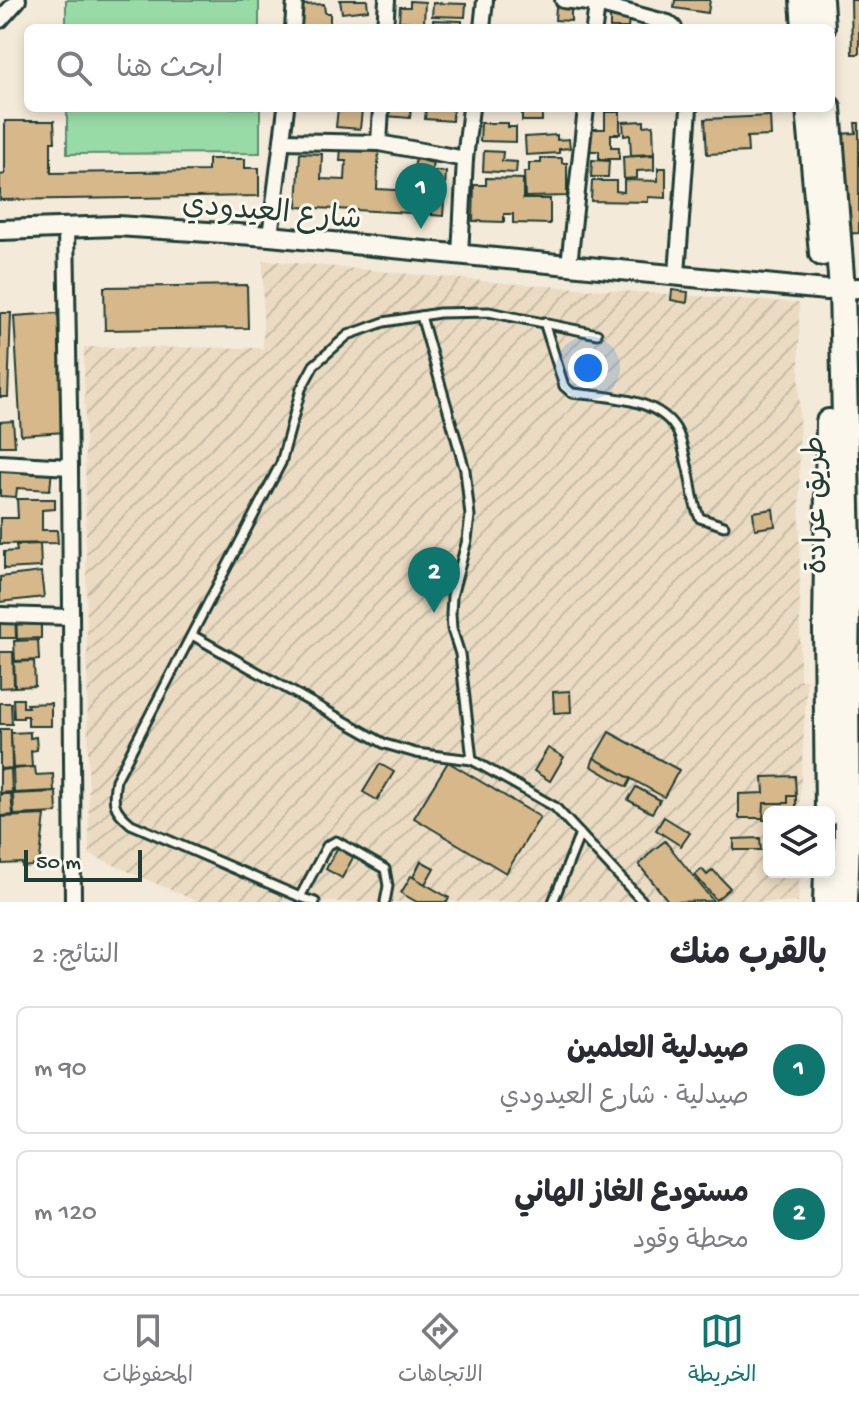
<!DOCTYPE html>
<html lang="ar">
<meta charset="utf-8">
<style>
:root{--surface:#fff;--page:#f7f7f7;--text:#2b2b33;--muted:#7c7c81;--line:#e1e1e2;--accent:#0f766e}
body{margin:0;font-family:"Gochi Hand","Playpen Sans Arabic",sans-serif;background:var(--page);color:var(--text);direction:rtl}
.controls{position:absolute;right:24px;bottom:24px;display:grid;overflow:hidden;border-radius:12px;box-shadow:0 4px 12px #0003}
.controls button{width:72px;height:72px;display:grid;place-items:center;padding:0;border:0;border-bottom:2px solid var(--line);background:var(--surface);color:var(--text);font:40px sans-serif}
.scale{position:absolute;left:24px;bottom:20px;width:118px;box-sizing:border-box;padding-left:8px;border:4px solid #1f3d34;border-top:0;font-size:22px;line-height:28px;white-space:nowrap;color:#1f3d34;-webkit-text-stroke:6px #fbf7ec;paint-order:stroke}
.you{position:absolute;left:588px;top:368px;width:28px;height:28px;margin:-20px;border:6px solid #fff;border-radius:50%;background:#1a73e8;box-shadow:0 0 0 12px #1a73e833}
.badge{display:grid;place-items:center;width:52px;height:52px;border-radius:50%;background:var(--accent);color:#fff;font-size:26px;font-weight:700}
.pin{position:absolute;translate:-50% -66px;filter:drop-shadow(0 2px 4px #0008)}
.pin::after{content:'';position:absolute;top:42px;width:28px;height:24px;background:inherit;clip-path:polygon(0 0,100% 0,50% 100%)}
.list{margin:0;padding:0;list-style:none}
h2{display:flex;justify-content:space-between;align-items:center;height:104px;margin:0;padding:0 32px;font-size:34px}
h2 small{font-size:26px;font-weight:400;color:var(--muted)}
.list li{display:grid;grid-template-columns:52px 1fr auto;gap:24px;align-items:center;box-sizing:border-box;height:128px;margin:0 16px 16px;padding:0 16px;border:2px solid var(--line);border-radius:12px}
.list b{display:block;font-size:30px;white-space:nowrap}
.list p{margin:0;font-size:26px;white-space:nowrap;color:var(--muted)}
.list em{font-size:26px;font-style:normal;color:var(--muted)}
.icon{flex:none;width:44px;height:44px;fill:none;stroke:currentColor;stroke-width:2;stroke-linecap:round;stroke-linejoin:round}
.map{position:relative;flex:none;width:859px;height:902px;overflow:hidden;direction:ltr}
.search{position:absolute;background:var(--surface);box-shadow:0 4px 12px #0003;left:24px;right:24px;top:24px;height:88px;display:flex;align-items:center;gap:20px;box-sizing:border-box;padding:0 28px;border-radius:12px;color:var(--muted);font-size:30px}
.sheet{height:392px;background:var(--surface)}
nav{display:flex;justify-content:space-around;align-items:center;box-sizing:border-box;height:112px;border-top:2px solid var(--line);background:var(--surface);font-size:22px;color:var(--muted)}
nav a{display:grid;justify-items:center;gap:4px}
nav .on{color:var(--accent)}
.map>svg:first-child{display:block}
.industrial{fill:url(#industrial-furrows)}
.garden{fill:#99dba7;stroke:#5c8c6e;stroke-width:2}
.building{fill:#d7b88b;stroke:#1f3d34;stroke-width:2}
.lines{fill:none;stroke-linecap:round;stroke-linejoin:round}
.service-casing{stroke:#1f3d34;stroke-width:13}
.minor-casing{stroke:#1f3d34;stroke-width:20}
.tertiary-casing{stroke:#1f3d34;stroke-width:24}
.primary-casing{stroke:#1f3d34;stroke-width:30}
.service{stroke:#fbf7ec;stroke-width:7}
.minor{stroke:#fbf7ec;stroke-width:14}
.tertiary{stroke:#fbf7ec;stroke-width:18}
.primary{stroke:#fbf7ec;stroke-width:24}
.labels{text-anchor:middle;stroke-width:6;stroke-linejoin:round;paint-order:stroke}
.street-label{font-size:30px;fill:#1f3d34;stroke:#fbf7ec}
</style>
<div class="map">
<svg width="859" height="902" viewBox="0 0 859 902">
<defs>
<pattern id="industrial-furrows" width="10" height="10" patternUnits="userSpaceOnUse" patternTransform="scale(2)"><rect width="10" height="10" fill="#ebdbc2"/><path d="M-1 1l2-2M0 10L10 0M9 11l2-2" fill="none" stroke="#c9bda7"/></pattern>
</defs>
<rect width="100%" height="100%" fill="#f4ead9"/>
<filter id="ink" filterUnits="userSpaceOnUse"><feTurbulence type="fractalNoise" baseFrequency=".0125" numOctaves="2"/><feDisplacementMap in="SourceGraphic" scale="16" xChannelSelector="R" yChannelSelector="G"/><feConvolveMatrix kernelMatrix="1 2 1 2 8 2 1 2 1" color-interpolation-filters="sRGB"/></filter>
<g filter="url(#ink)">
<path class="industrial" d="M263 260 504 283 799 303 800 680 807 679 799 812H769V872H800L798 902H198L89 854 84 347 263 348Z"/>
<g class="garden">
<rect x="66" y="0" width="193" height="28"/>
<path d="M67 108H260V153L67 154Z"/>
</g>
<g class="building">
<path d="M340 0H367L368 10 342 13Z"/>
<path d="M675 0H710L708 13 674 8Z"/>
<path d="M851 0H859V54H852Z"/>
<path d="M410 1 425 2 424 23 399 21 400 7H410Z"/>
<path d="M433 3 466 4 465 17 432 16Z"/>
<path d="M324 4 325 13H330V27L302 28V5Z"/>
<path d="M556 7 571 8V21L555 20Z"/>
<path d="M610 17H629L628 28H610Z"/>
<path d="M433 20 462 21V28H433Z"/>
<path d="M338 108 362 110 360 129 336 127Z"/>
<path d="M387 108H411L410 118 386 116Z"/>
<path d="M426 108H453L452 121 425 119Z"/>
<path d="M522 108H567L542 109V121H522Z"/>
<path d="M605 112H620V134H611V147H619V159H599V151H586V129H605Z"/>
<path d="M770 116 771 136 747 137 748 152 707 154 705 119Z"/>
<path d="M5 121H54L55 142H51V173L208 171V159H245V168H259V196L0 200V175L5 174Z"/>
<path d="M644 121V126L653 125 654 154 631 155 630 135 624 136 623 122Z"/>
<path d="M481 123H508V127H516V142L480 141Z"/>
<path d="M855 123H859V233L841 234 837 134 856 133Z"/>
<path d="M557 135V140L569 139 570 148 559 149V153L526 155 525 137Z"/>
<path d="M341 146 379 148 377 189 432 192 431 214 297 207 300 153 322 154 321 179 345 180 346 161H340Z"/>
<path d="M484 151 503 152 502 161 517 162 516 173 483 171Z"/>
<path d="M654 155V170L637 171V178L624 179 623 157Z"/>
<path d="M541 158H562V163H567V196L525 197 524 172H529V163H541Z"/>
<path d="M416 159 433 163 429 182 420 180 422 173 413 171Z"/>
<path d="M592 160 609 161 608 177H591Z"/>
<path d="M658 168H666V198L648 197V202L591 201 592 181H616V191L624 192V180L658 181Z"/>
<path d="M435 171 446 172 443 216 432 215Z"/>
<path d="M486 178 523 179V199H550V224L513 223V214H504V222L473 221 474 185H486Z"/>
<path d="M247 285 248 328 105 330 104 287Z"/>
<path d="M672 290 688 292 687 303 671 300Z"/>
<path d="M0 313H11L8 397H0Z"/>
<path d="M58 313 65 432 21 435 14 316Z"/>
<path d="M13 421 15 446H0V422Z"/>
<path d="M15 456 53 458 50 490 17 488 16 497 0 496V464L14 465Z"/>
<path d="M17 499H55V509L42 510V530H57L58 543 0 544V518H18Z"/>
<path d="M773 509 775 526 755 529 753 512Z"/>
<path d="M40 544 41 567 4 569V552L17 551 16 545Z"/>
<path d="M41 572 44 597 0 602V577Z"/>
<path d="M0 608H15L16 638H0Z"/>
<path d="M41 609V638L17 639 16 610Z"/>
<path d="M38 640 39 660 15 661 14 641Z"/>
<path d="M0 652H13L14 687 0 688Z"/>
<path d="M34 661 35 686 15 687 14 662Z"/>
<path d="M570 691 571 712 554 713 553 692Z"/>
<path d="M13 699H23V707H28L27 704 51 703V726H28V716H23V718H14Z"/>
<path d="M0 703H11L12 724H0Z"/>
<path d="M0 729H11L12 768 0 769Z"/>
<path d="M30 732V738L36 737 37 750 31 751 32 767 13 768 11 733Z"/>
<path d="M609 732 679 770 664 797 594 758Z"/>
<path d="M548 748 564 757 550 781 534 771Z"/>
<path d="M594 758 631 779 627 787 591 766Z"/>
<path d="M448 762 540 817 506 873 414 818Z"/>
<path d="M380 764 394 772 377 800 363 792Z"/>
<path d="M35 767 36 775 53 774 54 791 14 793 13 769Z"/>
<path d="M11 769 12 792 0 793V770Z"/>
<path d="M795 776 796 796H788V803H764V818H739V794L764 793 763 777Z"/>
<path d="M636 787 660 800 652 813 628 800Z"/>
<path d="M56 792 57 813 14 815 13 794Z"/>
<path d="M0 794H11L13 815 0 816Z"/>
<path d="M788 796H796V812H769V820H763L764 803H788Z"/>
<path d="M45 815 40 858 32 866 22 867V863L2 864V817Z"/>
<path d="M664 817 690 833 681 846 656 830Z"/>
<path d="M760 838 761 850H734V839Z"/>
<path d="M665 841 713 901 669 902 639 865 652 851Z"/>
<path d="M339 845 355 854 342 878 326 869Z"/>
<path d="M421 861 434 868 425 884 413 877Z"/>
<path d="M702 869 707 875 713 870 730 888 716 900 695 875Z"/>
<path d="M411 876 449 898 447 902H417L401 893Z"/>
</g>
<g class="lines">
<g class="service-casing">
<g id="service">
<path d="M421 316 465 470 470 516 467 540 452 596 451 614 452 629 460 654 472 760"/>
<path d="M544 322 564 386 572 393C606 397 661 397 678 433 683 444 685 458 688 469 692 485 692 503 700 518L724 526"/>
<path d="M192 635 385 744 416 753 472 760 555 807 643 902"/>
<path d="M300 897 327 846 336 841 385 869 388 886 385 902"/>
<path d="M315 902 300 897 131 824C113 809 112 803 116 780L281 463 301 389 314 365 348 335 384 322 439 313 489 312 597 334"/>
<path d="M553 902 580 834"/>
</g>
</g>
<g class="minor-casing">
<g id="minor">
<path d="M563 0 597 4 668 23 674 28"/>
<path d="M0 20 18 0"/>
<path d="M293 28 295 0"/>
<path d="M385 28 387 0"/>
<path d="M482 28 485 0"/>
<path d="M594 28 597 4"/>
<path d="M283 141 379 143 465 159 460 255"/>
<path d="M379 143 381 108"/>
<path d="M465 159 471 108"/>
<path d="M66 227 70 467 73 902"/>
<path d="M270 236 286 108"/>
<path d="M569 265 586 108"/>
<path d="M677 274 689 108"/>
<path d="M0 463 70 467"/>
<path d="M0 615 70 617"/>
</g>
</g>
<g class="tertiary-casing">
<path id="tertiary" d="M0 230 117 226 270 236 826 290 859 288"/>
</g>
<g class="primary-casing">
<g id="primary">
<path d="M803 0 805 28"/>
<path d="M820 0 822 28"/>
<path d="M809 108 822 253"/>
<path d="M828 108 842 289 848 549 846 663 847 839 845 902"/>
<path d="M828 812 826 628 829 422"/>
<path d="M826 902 827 872"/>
</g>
</g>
<use href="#service" class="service"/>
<use href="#minor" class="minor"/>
<use href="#tertiary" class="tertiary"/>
<use href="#primary" class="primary"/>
</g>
</g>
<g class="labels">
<g class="street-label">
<text transform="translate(272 210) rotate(5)" y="10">شارع العيدودي</text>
<text transform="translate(814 505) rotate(-91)" y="10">طريق عرادة</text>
</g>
</g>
</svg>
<div class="controls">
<button><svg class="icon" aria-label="layers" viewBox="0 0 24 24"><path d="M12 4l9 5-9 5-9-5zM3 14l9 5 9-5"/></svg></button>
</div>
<div class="scale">50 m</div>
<div class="you"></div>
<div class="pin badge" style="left:421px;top:229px">1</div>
<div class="pin badge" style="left:434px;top:613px">2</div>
<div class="search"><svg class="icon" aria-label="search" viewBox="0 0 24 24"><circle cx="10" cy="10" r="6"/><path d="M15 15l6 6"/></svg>ابحث هنا</div>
</div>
<section class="sheet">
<h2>بالقرب منك<small>النتائج: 2</small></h2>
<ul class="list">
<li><span class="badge">1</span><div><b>صيدلية العلمين</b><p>صيدلية · شارع العيدودي</p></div><em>90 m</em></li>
<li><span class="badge">2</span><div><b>مستودع الغاز الهاني</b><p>محطة وقود</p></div><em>120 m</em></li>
</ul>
</section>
<nav>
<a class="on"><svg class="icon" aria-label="map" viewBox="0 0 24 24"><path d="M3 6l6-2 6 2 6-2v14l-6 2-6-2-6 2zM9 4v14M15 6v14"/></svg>الخريطة</a>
<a><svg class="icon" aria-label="directions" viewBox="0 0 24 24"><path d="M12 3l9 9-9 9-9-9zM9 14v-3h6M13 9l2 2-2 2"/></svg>الاتجاهات</a>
<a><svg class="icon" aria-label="saved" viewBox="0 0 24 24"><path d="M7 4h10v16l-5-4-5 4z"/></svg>المحفوظات</a>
</nav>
